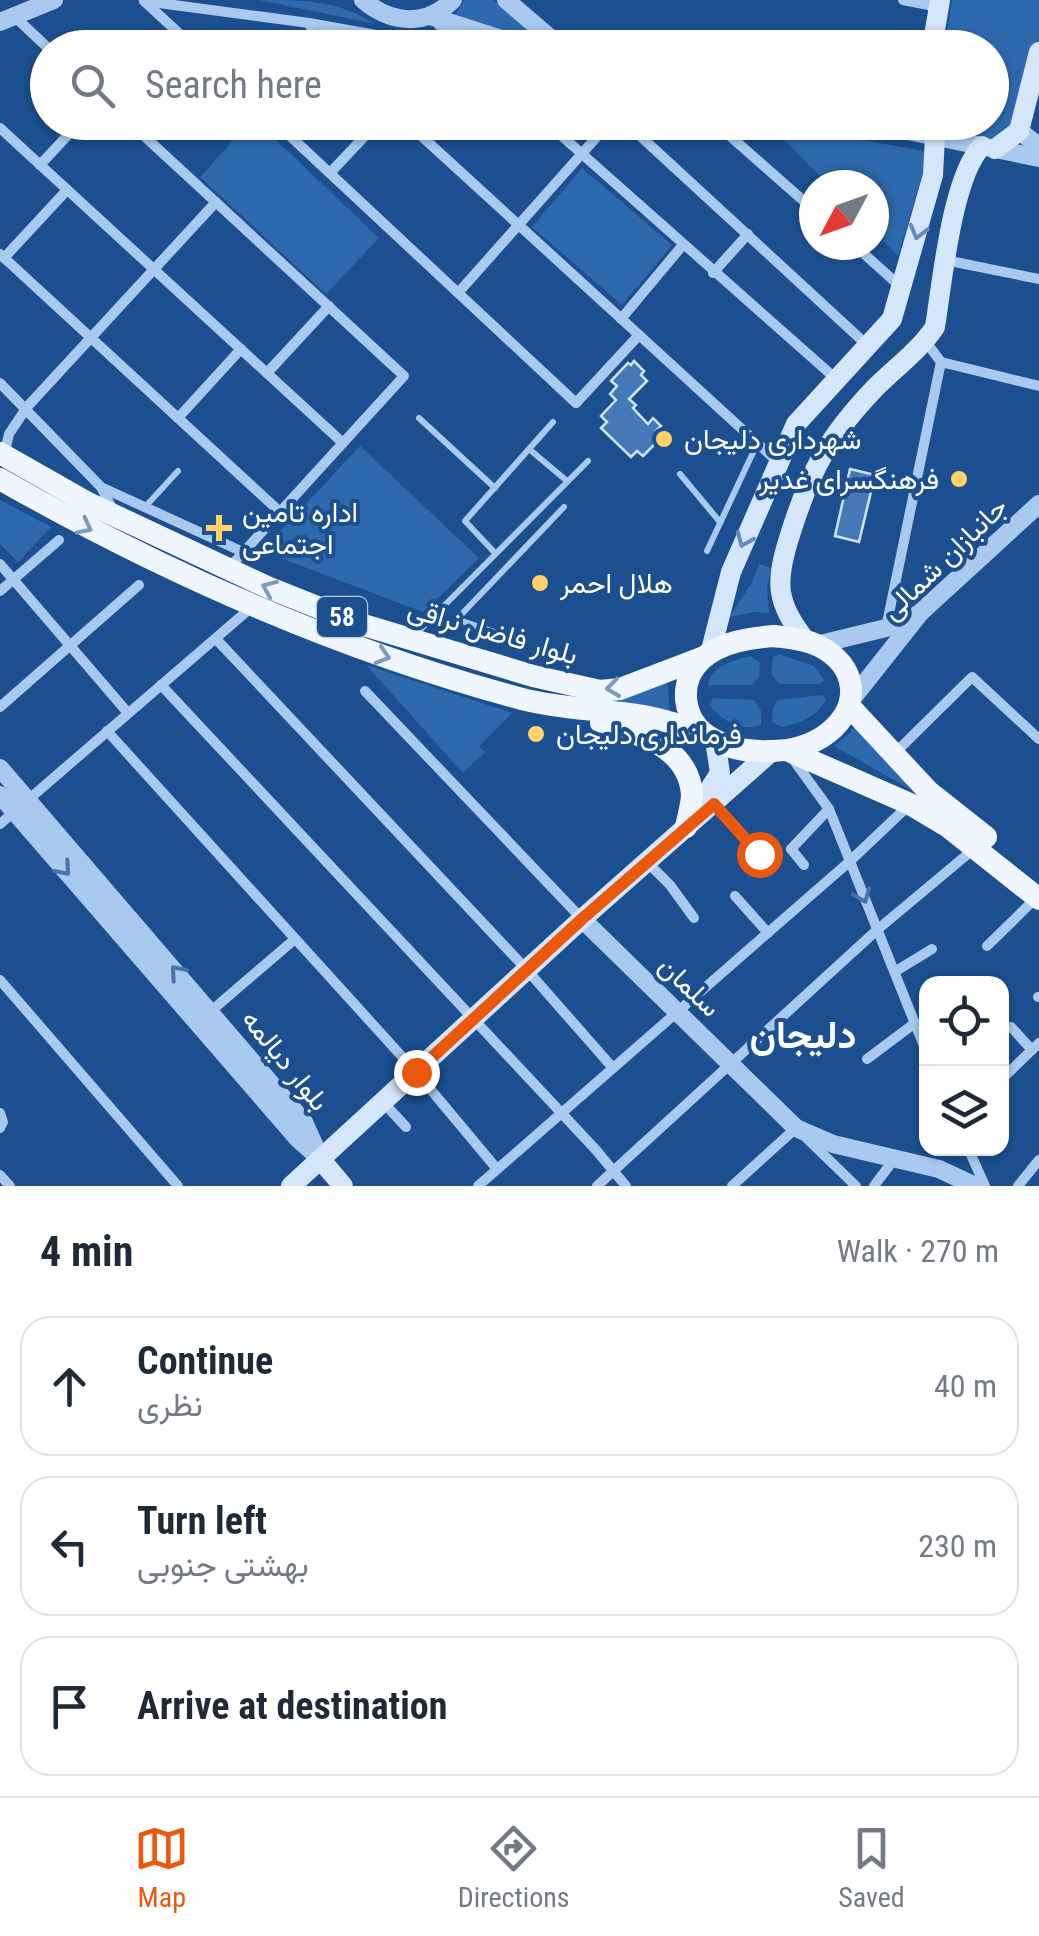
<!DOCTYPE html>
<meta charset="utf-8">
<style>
:root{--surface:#fff;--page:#f6f6f7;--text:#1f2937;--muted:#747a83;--line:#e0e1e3;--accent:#ea580c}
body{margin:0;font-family:"Roboto Condensed",Vazirmatn,sans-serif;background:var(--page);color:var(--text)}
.controls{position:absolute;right:30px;bottom:30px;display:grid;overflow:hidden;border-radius:20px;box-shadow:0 2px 8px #0004}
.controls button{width:90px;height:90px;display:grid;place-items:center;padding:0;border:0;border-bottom:2px solid var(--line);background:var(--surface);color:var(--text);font:50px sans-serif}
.compass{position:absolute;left:799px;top:170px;width:90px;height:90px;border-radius:50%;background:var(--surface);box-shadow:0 2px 8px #0004;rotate:229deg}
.stop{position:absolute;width:30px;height:30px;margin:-22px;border:8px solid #ea580c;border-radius:50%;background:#fff}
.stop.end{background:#ea580c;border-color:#fff;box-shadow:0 2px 10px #0008}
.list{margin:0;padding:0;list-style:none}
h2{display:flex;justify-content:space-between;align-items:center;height:130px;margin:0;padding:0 40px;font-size:42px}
h2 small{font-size:32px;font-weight:400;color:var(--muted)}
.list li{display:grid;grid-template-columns:65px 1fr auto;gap:30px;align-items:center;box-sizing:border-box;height:140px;margin:0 20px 20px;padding:0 20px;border:2px solid var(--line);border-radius:30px}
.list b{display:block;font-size:38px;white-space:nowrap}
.list p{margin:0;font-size:32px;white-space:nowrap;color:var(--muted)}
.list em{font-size:32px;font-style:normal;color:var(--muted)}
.icon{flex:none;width:55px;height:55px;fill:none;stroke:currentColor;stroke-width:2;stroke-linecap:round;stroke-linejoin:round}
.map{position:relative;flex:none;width:1039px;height:1186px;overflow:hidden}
.search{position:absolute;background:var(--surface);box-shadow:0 2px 8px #0004;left:30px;right:30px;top:30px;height:110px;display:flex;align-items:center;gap:25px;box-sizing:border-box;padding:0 35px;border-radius:55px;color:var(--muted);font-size:38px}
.sheet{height:610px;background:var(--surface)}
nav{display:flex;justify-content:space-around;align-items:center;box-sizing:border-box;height:140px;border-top:2px solid var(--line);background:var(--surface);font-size:28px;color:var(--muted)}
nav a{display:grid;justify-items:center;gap:5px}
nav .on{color:var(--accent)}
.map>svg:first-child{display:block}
.green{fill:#2e69ad}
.building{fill:#4478b7;stroke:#cfe3fa;stroke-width:2.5}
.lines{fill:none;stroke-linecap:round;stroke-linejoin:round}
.service{stroke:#a9c9ee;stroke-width:6}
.minor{stroke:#a9c9ee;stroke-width:10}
.tertiary{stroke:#a9c9ee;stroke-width:18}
.secondary{stroke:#d6e6fa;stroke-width:20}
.primary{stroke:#f0f6ff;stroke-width:22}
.oneway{stroke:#668bba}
.oneway2{stroke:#7b9ac1}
.oneway3{stroke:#4674ac}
.route{stroke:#ea580c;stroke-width:12}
.poi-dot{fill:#ffd166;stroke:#1b4f8f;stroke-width:4}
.labels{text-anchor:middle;stroke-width:8;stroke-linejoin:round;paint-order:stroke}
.shield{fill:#1b4f8f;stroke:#bbcadd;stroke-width:2.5}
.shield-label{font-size:25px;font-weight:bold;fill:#fff}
.poi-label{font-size:28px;fill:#fff;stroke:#1b4f8f;text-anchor:start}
.street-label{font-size:28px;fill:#fff;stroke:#1b4f8f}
.district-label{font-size:38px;font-weight:bold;fill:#fff;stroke:#1b4f8f}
</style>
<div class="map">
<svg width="1039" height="1186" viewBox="0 0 1039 1186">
<rect width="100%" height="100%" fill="#1b4f8f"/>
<g class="green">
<path d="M259 0C306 0 336 0 376 24Z"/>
<path d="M464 0H493L543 42 455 15Z"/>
<path d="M952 0H1039V43L1019 127 993 142 943 126 942 123 992 122V48L944 47Z"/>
<path d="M250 122 258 123 379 238 326 294 200 177Z"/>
<path d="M768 123 929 152 898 256 874 231V185H829Z"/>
<path d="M582 168 672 245 622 305 532 227Z"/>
<path d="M360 446 479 558 423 612 262 551Z"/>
<path d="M0 500 51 527 18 562 0 544Z"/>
<path d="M759 564 771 568 767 588 769 613 755 612 729 617 751 584Z"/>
<path d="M779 654 814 666 824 680 819 684H779L771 674 773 657Z"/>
<path d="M751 656 760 663 759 677 752 685H708C712 665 733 661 751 656Z"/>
<path d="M366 665 512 713 479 746 485 752 463 773Z"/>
<path d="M667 676 670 714 552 692 553 687Z"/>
<path d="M822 695 826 700C816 717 801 723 782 727L772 722 773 708 778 700Z"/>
<path d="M713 698 754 700 761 711V725C742 732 721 721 710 705Z"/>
<path d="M856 723 924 797 834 746 849 734Z"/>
</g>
<g class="building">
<path d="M634 361 644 371 641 375 647 381 629 399 636 405 633 408 648 424 653 418 661 426 656 431 662 437 643 456 637 451 631 457 601 428 607 422 601 416 616 400 610 394 617 386 611 381 628 363 631 365Z"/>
<path d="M850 469 875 475 859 542 835 536Z"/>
</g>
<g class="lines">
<g class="service">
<path d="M419 418 495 488"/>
<path d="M529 449 567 481"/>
<path d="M680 474 720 522"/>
<path d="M145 507 178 471"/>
<path d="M707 551 757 444"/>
<path d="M495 553 465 521 553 422"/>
<path d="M459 620 521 641"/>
<path d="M416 634 588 461"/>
<path d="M436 641 564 507"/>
</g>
<g class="minor">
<path d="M903 0 939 7"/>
<path d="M144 1 309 23 449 48"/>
<path d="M144 1 195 48"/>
<path d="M14 16 48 48"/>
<path d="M309 23 316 40 324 48"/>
<path d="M438 24 464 48"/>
<path d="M129 122 404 376 228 569"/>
<path d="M275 122 576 403 639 335"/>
<path d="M406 122 778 462"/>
<path d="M546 122 835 378"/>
<path d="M625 122 867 345"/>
<path d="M714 122 814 210"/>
<path d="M0 128 343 443"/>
<path d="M40 165 80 122"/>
<path d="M330 173 378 122"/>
<path d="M854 245 901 287"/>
<path d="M0 254 280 512"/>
<path d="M4 258 67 190"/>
<path d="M945 260 1039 279"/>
<path d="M713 273 748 234"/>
<path d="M458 293 610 122"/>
<path d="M621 319 682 246"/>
<path d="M926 342 941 362 1039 386"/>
<path d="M267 373 329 306"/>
<path d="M0 383 101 487 114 512"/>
<path d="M178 418 241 349"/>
<path d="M4 455 9 434 27 407 216 202"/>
<path d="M103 488 243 552"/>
<path d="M0 564 128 713"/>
<path d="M0 591 59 540"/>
<path d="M886 628 941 362"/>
<path d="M216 639 527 970 613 1068"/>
<path d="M161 685 596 1150 626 1186"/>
<path d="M365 691 582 919"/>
<path d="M0 707 139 585"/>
<path d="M107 731 416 1072 497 1169"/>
<path d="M895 753 972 677 1039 739"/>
<path d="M795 762 829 809 926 1051"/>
<path d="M714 804 759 854"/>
<path d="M0 824 253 606"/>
<path d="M647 862 670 885 694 918"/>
<path d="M804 865 791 849 829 809"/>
<path d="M735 896 768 933"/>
<path d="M987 946 1036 898"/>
<path d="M896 971 932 949"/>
<path d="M0 980 178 1186"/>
<path d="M1038 997H1039"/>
<path d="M211 1011 295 939"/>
<path d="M1011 1027 1032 1050"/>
<path d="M867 1059 915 1023"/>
<path d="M1002 1079 1039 1043"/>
<path d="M383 1102 406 1127"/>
<path d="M0 1113 3 1122 0 1128"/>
<path d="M968 1148 985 1186"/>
<path d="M0 1175 10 1186"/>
<path d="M478 1186 849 862 908 806"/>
<path d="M597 1186 877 930 975 848"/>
<path d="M732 1186 796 1128 856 1186"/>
<path d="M874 1186 895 1158"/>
<path d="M1018 1186 1039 1160"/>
</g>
<g class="tertiary">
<path d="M363 0C391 24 426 27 453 0"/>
<path d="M506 0 562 48"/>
<path d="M430 16 530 48"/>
<path d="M0 22 54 0"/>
<path d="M864 122 1039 158"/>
<path d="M1019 131 1039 146"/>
<path d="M816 645 886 628 916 615"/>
<path d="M852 699 921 612 1039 504"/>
<path d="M0 768 304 1122 321 1160"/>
<path d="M0 795 298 1139 316 1155"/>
<path d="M582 919 796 1128 833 1144 939 1169 975 1186"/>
</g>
<g class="secondary">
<path d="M932 48 940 0"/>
<path d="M995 149 1019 131 1039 52"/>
<path d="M807 642C775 603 775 582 790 535 810 471 828 437 875 388 895 368 919 351 935 327 942 284 952 176 982 146"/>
<path d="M710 654 731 572 796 424 892 319 933 175 935 137 925 122"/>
<path d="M695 812 720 773 715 740"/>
<path d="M321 1160 343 1186"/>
<path d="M291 1186 582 919 772 751"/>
</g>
<g class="primary">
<path d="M0 453 88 503 267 587 357 623 533 676 600 691 620 689 704 657"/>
<path d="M0 479C165 573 339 650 522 699 571 712 624 708 672 723 684 726 696 732 707 737"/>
<path d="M774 636C789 638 805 639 819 646 858 666 862 706 828 733 811 746 792 751 770 751 750 752 729 749 711 738 682 721 677 682 702 659 721 642 749 638 774 636Z"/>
<path d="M851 708 929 792 986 837"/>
<path d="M601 723C639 734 688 746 692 794 692 804 688 817 686 827"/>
<path d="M789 751 910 804 947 826 1039 899"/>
</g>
</g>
<defs><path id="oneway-chevron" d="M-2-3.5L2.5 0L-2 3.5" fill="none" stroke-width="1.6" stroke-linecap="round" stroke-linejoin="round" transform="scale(2.5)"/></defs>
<g class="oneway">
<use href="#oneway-chevron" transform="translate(918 232) rotate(105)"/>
<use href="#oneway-chevron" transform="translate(744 540) rotate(113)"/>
</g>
<g class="oneway2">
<use href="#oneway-chevron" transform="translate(85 527) rotate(27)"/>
<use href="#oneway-chevron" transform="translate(269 588) rotate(-157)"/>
<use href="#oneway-chevron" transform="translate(383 656) rotate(17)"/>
<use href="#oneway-chevron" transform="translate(613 688) rotate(173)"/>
</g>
<g class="oneway3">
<use href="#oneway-chevron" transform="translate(64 869) rotate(49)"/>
<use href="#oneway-chevron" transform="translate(863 896) rotate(68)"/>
<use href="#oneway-chevron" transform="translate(177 972) rotate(-131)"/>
</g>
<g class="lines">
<path class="route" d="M416 1072 582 919 714 804 759 854"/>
</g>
<g class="poi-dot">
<circle cx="664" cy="439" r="10"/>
<circle cx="959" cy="479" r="10"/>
<path d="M214 513h10v10h10v10h-10v10h-10v-10h-10v-10h10z"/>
<circle cx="540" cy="583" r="10"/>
<circle cx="536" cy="734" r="10"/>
</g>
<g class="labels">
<rect class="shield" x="317" y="597" width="50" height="40" rx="8"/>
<g class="shield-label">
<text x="342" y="626">58</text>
</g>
<g class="poi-label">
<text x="684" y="449">شهرداری دلیجان</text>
<text x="939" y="489" text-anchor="end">فرهنگسرای غدیر</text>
<text x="242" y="522">اداره تامین<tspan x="242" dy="32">اجتماعی</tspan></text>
<text x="560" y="593">هلال احمر</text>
<text x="556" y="744">فرمانداری دلیجان</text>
</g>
<g class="street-label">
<text transform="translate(944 558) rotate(-44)" y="10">جانبازان شمالی</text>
<text transform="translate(493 631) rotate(16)" y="10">بلوار فاضل نراقی</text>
<text transform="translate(690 986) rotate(44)" y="10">سلمان</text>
<text transform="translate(286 1060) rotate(51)" y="10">بلوار دیالمه</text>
</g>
<g class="district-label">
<text x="803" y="1048">دلیجان</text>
</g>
</g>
</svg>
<div class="controls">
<button><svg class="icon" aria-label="locate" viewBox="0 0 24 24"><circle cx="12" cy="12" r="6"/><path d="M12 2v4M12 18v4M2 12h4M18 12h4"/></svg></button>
<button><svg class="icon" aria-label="layers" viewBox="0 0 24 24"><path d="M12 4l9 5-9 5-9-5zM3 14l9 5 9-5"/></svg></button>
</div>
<svg class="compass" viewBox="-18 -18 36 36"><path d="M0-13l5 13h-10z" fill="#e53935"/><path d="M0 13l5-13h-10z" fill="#747a83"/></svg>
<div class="stop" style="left:759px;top:854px"></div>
<div class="stop end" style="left:416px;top:1072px"></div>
<div class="search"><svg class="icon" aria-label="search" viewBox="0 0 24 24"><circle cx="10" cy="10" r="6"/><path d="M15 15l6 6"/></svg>Search here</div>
</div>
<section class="sheet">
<h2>4 min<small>Walk · 270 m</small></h2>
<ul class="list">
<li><svg class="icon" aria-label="ahead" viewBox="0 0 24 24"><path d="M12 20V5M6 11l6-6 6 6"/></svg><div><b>Continue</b><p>نظری</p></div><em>40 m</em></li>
<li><svg class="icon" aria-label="left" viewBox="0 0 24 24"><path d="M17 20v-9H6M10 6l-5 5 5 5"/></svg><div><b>Turn left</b><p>بهشتی جنوبی</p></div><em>230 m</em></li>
<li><svg class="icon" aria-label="arrive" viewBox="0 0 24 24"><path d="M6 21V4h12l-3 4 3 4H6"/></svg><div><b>Arrive at destination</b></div></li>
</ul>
</section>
<nav>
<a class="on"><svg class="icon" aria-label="map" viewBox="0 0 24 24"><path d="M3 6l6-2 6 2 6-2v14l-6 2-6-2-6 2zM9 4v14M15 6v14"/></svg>Map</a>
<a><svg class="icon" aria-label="directions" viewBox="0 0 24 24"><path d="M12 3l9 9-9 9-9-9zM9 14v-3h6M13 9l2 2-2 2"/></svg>Directions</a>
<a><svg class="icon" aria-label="saved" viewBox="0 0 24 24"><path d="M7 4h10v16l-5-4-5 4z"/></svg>Saved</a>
</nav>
